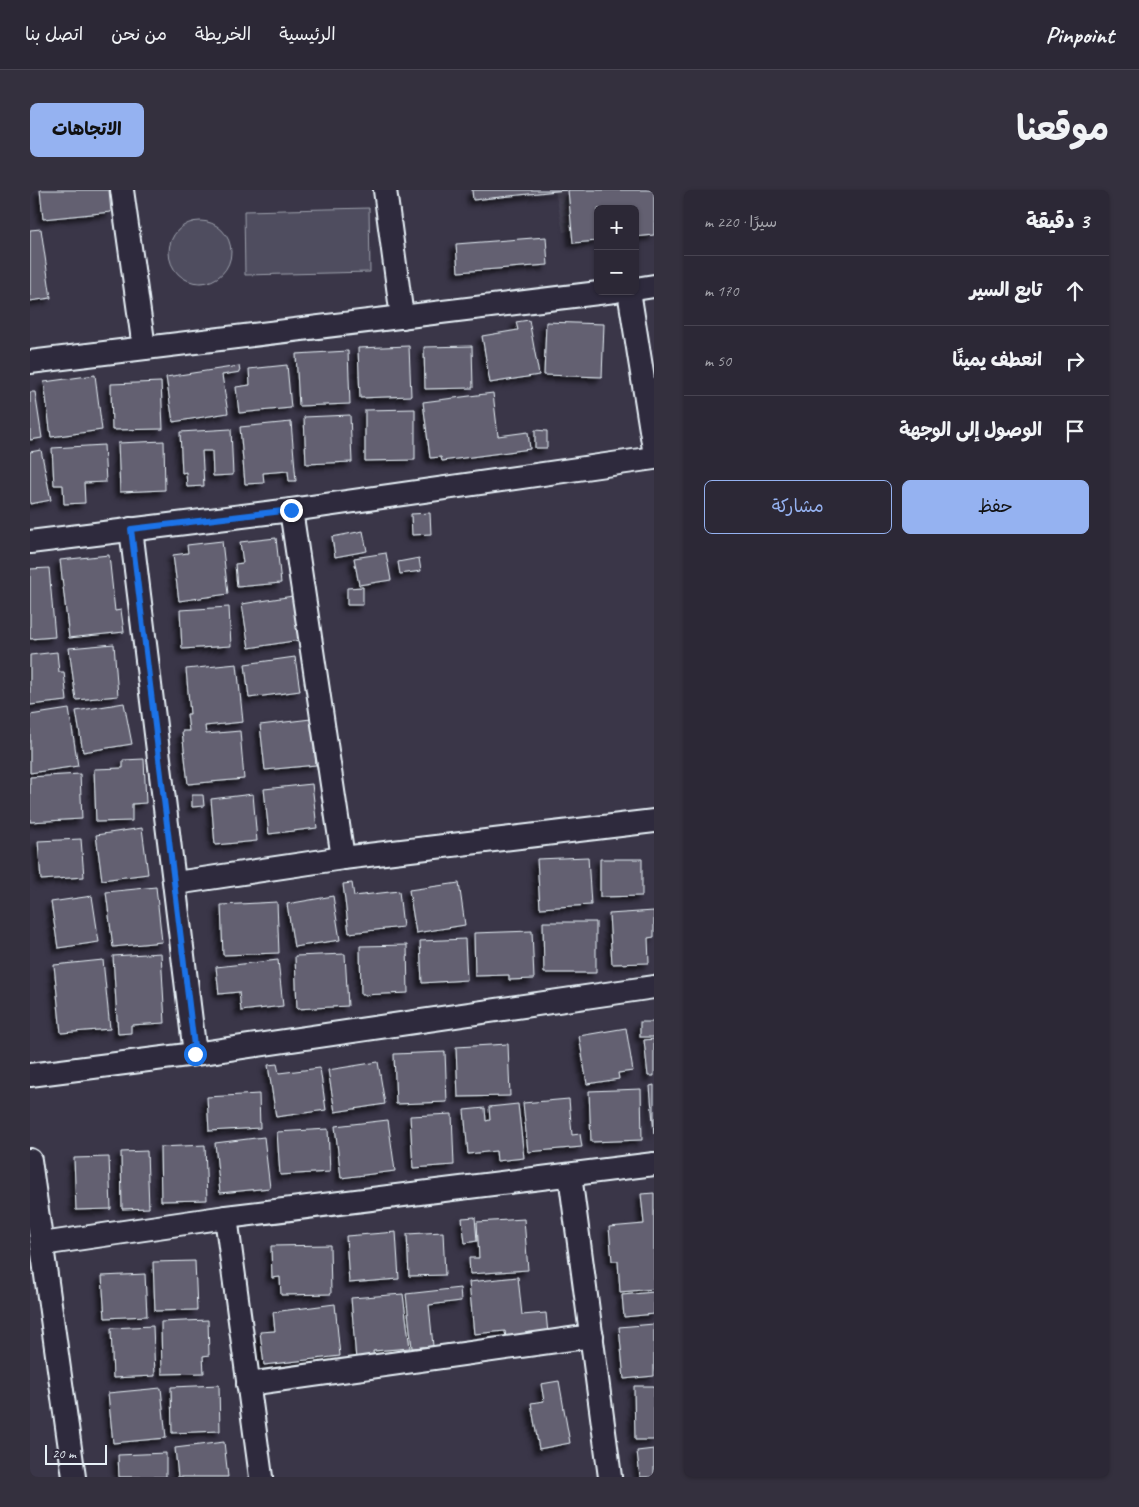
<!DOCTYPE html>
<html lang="ar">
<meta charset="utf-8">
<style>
:root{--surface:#2c2836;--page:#34303e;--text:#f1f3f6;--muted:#a6a6ad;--line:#484451;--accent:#95b2f1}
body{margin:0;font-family:Caveat,"Playpen Sans Arabic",sans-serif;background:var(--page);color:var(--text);direction:rtl}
.controls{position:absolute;right:15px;top:15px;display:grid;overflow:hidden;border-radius:8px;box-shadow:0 1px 4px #0004}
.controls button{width:45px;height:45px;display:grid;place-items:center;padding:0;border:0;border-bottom:1px solid var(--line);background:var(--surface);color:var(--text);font:25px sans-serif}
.scale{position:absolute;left:15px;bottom:12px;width:62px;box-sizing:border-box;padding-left:5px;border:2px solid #e8f1f8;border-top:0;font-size:14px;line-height:18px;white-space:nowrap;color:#e8f1f8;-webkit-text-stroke:4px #2f2a3d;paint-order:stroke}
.stop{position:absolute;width:15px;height:15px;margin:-11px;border:4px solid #1a73e8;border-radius:50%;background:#fff}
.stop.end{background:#1a73e8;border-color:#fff;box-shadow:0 1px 5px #0008}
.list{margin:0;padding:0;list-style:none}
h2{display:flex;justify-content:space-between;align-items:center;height:65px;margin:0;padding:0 20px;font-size:21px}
h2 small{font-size:16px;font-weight:400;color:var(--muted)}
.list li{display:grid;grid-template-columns:32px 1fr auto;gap:15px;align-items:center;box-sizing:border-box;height:70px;padding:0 20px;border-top:1px solid var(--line)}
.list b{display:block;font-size:19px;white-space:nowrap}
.list em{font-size:16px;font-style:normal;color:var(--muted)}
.actions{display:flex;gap:10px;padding:15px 20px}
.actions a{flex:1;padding:11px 0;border:1px solid var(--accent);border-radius:8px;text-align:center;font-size:18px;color:var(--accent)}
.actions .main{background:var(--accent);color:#111}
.icon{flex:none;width:28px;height:28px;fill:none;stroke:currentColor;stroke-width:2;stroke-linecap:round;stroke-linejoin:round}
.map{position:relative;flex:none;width:624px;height:1287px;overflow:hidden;direction:ltr;border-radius:8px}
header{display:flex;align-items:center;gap:30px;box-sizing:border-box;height:70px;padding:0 25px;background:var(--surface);border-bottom:1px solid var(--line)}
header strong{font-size:24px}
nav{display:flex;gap:28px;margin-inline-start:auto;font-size:18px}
.intro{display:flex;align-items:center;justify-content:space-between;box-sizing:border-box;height:120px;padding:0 30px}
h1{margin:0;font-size:35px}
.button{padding:12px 22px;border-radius:8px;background:var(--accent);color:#111;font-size:18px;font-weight:700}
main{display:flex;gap:30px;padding:0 30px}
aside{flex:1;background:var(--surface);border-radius:8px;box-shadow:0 1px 4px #0004}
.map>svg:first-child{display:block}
.built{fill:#464354}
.green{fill:#504e5f;stroke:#9ca0ac}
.building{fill:#636171;stroke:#e8f1f8;filter:url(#shadow)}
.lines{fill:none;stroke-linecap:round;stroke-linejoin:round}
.street-casing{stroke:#e8f1f8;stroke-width:26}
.street{stroke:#2f2a3d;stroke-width:22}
.route{stroke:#1a73e8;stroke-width:6}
</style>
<header>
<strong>Pinpoint</strong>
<nav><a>الرئيسية</a><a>الخريطة</a><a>من نحن</a><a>اتصل بنا</a></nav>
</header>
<div class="intro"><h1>موقعنا</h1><a class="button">الاتجاهات</a></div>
<main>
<aside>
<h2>3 دقيقة<small>سيرًا · 220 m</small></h2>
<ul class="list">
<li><svg class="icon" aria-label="ahead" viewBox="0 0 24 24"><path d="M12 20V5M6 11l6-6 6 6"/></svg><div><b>تابع السير</b></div><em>170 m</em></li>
<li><svg class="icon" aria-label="right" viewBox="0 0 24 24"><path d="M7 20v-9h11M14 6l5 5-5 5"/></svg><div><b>انعطف يمينًا</b></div><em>50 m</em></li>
<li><svg class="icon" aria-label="arrive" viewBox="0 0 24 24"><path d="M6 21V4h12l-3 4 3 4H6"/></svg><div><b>الوصول إلى الوجهة</b></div></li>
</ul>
<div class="actions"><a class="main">حفظ</a><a>مشاركة</a></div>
</aside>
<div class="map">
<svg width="624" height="1287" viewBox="0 0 624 1287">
<defs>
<filter id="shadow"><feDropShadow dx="-4.5" dy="4.5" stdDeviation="2.5" flood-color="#0009"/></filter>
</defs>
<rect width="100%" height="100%" fill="#3a3648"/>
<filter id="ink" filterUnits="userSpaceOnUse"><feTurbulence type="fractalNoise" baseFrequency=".02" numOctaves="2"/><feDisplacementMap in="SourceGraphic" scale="10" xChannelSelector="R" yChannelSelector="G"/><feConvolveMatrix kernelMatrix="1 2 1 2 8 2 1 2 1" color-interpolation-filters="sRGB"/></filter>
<g filter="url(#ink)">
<path class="built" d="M525 0H622L624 29 605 19H568V37L533 42Z"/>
<g class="green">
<path d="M339 18 340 82 215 85 214 21Z"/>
<circle cx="170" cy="62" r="31"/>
</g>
<g class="building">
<path d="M10 0H79L81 22 13 29Z"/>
<path d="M442 0H536L443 10Z"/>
<path d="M538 0H624V45L605 47V19H568V51L543 53Z"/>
<path d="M11 39 21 108 0 111V40Z"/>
<path d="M516 47 518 75 428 82 426 54Z"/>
<path d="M499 130 509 185 460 193 452 146 488 140 486 132Z"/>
<path d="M516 132 574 134 572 187 514 185Z"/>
<path d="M379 156 381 206 330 208 328 158Z"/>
<path d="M442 156 443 198 395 199 394 157Z"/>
<path d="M318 161 320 214 269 216 266 164Z"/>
<path d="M257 175 261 218 209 223 206 197 220 195 219 179Z"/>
<path d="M209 176 210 182 192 185 198 223 143 232 136 187Z"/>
<path d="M65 185 72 240 21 247 14 192Z"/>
<path d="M131 192 133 239 82 240 81 194Z"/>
<path d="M0 202H5L12 248 0 250Z"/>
<path d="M463 203 468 246 498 242 500 259 412 271 411 267 400 268 393 212Z"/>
<path d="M385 219V270L335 271V220Z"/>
<path d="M320 225 322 272 276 274 274 227Z"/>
<path d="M261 232 266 291H259L258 281 233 283 234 293 215 294 210 237Z"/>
<path d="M201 239 203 285 183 286 182 261H172L174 296 157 297 156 282 152 283 150 242Z"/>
<path d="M505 240 517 241V258H505Z"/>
<path d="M134 251 135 300 90 302 88 253Z"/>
<path d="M74 255 76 292 54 293 55 313 34 314 33 295H24L22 258Z"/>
<path d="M11 260 21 310 0 314V262Z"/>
<path d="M400 323 401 344 382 345 381 324Z"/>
<path d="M333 341 337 361 305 367 302 347Z"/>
<path d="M246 348 251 393 207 397 205 374 213 373 210 352Z"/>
<path d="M192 351 198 404 149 411 143 365 158 363 157 355Z"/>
<path d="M356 363 361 390 329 395 324 368Z"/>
<path d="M79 365 85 421 91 420 94 442 39 448 30 370Z"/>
<path d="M389 368 391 381 370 384 368 372Z"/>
<path d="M19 378 25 447 0 449V379Z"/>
<path d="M333 397V415H317V398Z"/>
<path d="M263 406 270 450 219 458 212 414Z"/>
<path d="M199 417 201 456 152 459 150 420Z"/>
<path d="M84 454 88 506 46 510 39 458Z"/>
<path d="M27 462 29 482H34L37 511 0 515V465Z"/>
<path d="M265 467 270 501 219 508 215 474Z"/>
<path d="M207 474 213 532 175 536 176 544 210 541 214 589 158 594 152 541H159L157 524H160L156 479Z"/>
<path d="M94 513 102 554 53 562 46 521Z"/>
<path d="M39 519 48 576 0 583V525Z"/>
<path d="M281 529 286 575 235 580 230 535Z"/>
<path d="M114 569 116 613 102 614V631L66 632 64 579 93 578V570Z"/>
<path d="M50 584 52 629 0 632V587Z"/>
<path d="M282 594 287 638 239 644 234 599Z"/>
<path d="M223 604 227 651 185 655 181 609Z"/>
<path d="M162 605H173L174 616 162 617Z"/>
<path d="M112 638 118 684 72 690 66 645Z"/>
<path d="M51 649 54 687 11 690 8 651Z"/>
<path d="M558 667 561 715 510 718 507 669Z"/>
<path d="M570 669H612V706L570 707Z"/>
<path d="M322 693 324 706 369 701 373 737 319 743 313 694Z"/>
<path d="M429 693 435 735 386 743 379 700Z"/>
<path d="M126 697 132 752 83 757 76 702Z"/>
<path d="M62 706 69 752 28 758 21 712Z"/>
<path d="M303 706 310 750 264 757 257 714Z"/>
<path d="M247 712 249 763 193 765 191 715Z"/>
<path d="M624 721V747L618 748 619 773 582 774 579 724Z"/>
<path d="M513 732H566V783H514Z"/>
<path d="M502 741 504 789 479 790V785L445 786 444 743Z"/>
<path d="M435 749 437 790 392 793 390 751Z"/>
<path d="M377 755 378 803 331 805 330 756Z"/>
<path d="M131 763 135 833 101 835V843L88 844 83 766Z"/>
<path d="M315 764 318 816 267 819 265 766Z"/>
<path d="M73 770 80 839 31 843 24 775Z"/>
<path d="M248 770 253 816 211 821 209 802 189 804 186 777Z"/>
<rect x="610" y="832" width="14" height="15"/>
<path d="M596 838 603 881 588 883 589 889 557 894 549 846Z"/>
<path d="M624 849V886H618L614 850Z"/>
<path d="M478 854 480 906 428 907 426 857Z"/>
<path d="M415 862 417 912 366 914 364 864Z"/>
<path d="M348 872 355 914 305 922 298 880Z"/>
<path d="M247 874 249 883 290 878 296 920 246 927 238 875Z"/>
<path d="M624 895V944L620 896Z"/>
<path d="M611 899 612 950 561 952 559 901Z"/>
<path d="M229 904 230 938 179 941 177 907Z"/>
<path d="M539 909 542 945 550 944 552 957 498 962 493 913Z"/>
<path d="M488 914 494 968 467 971 466 961 438 964 434 920 455 918 456 931 460 930 459 917Z"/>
<path d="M422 924 424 975 383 978 380 926Z"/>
<path d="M358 930 365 981 311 988 305 936Z"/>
<path d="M298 939 300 982 250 985 247 942Z"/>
<path d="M234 947 240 998 190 1003 185 953Z"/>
<path d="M175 955 177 1010 131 1011 130 957Z"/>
<path d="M117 961 119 1018 92 1019 91 962Z"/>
<path d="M79 967 81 1019 46 1020 44 968Z"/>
<path d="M624 1003V1099L590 1102 588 1071H582L579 1037 614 1034 611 1004Z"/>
<path d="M445 1027 447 1051 435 1053 432 1028Z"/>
<path d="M494 1029 498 1080 440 1084 439 1068H449L447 1032Z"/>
<path d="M366 1042 369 1089 319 1093 316 1046Z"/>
<path d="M413 1042 415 1085 379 1086 377 1044Z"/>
<path d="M300 1055 301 1104 251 1105 250 1087 242 1088 241 1056Z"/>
<path d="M165 1071 167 1120 125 1121 123 1072Z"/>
<path d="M115 1084 117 1126 75 1128 72 1086Z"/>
<path d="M488 1087 492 1125 516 1123 518 1144 476 1148 475 1141 444 1144 439 1092Z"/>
<path d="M430 1098 431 1111 399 1115 403 1156 382 1158 376 1104Z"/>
<path d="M624 1102V1124L594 1127 592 1105Z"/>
<path d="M373 1104 380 1158 343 1161 344 1169 326 1170 321 1108Z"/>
<path d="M305 1114 310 1166 234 1175 230 1142 245 1141 243 1122Z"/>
<path d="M178 1130 179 1165 173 1166 174 1183 132 1184 131 1132Z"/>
<path d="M624 1134V1186L594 1189 589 1137Z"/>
<path d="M123 1136 125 1186 83 1188 81 1138Z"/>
<path d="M529 1191 540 1253 509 1259 501 1213 514 1211 511 1194Z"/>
<path d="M189 1195 190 1241 142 1243 141 1197Z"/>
<path d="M604 1196H624V1250H605Z"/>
<path d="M131 1198 136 1248 83 1253 78 1203Z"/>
<path d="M194 1252 198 1287H148L145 1258Z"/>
<path d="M624 1259V1287H610L607 1261Z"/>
<path d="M136 1263V1287H89L88 1265Z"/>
</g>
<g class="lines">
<g class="street-casing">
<g id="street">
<path d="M92 0 114 158"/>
<path d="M355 0 372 127"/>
<path d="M605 99 624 96"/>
<path d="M599 101 624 259"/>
<path d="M0 172 585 101"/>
<path d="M261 320 313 668"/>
<path d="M101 339 165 864"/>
<path d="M0 352 261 320 624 268"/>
<path d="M146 693 313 668 624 631"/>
<path d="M0 885 165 864 624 797"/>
<path d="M0 970 44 1287"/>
<path d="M540 985 580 1287"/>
<path d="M196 1027 231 1287"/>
<path d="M12 1054 196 1027 624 974"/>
<path d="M218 1194 562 1146"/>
</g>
</g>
<use href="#street" class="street"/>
</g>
</g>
<g class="lines" filter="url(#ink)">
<path class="route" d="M165 864 101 339 261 320"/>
</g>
</svg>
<div class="controls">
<button>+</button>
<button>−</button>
</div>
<div class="scale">20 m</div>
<div class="stop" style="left:165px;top:864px"></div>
<div class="stop end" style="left:261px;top:320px"></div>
</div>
</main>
